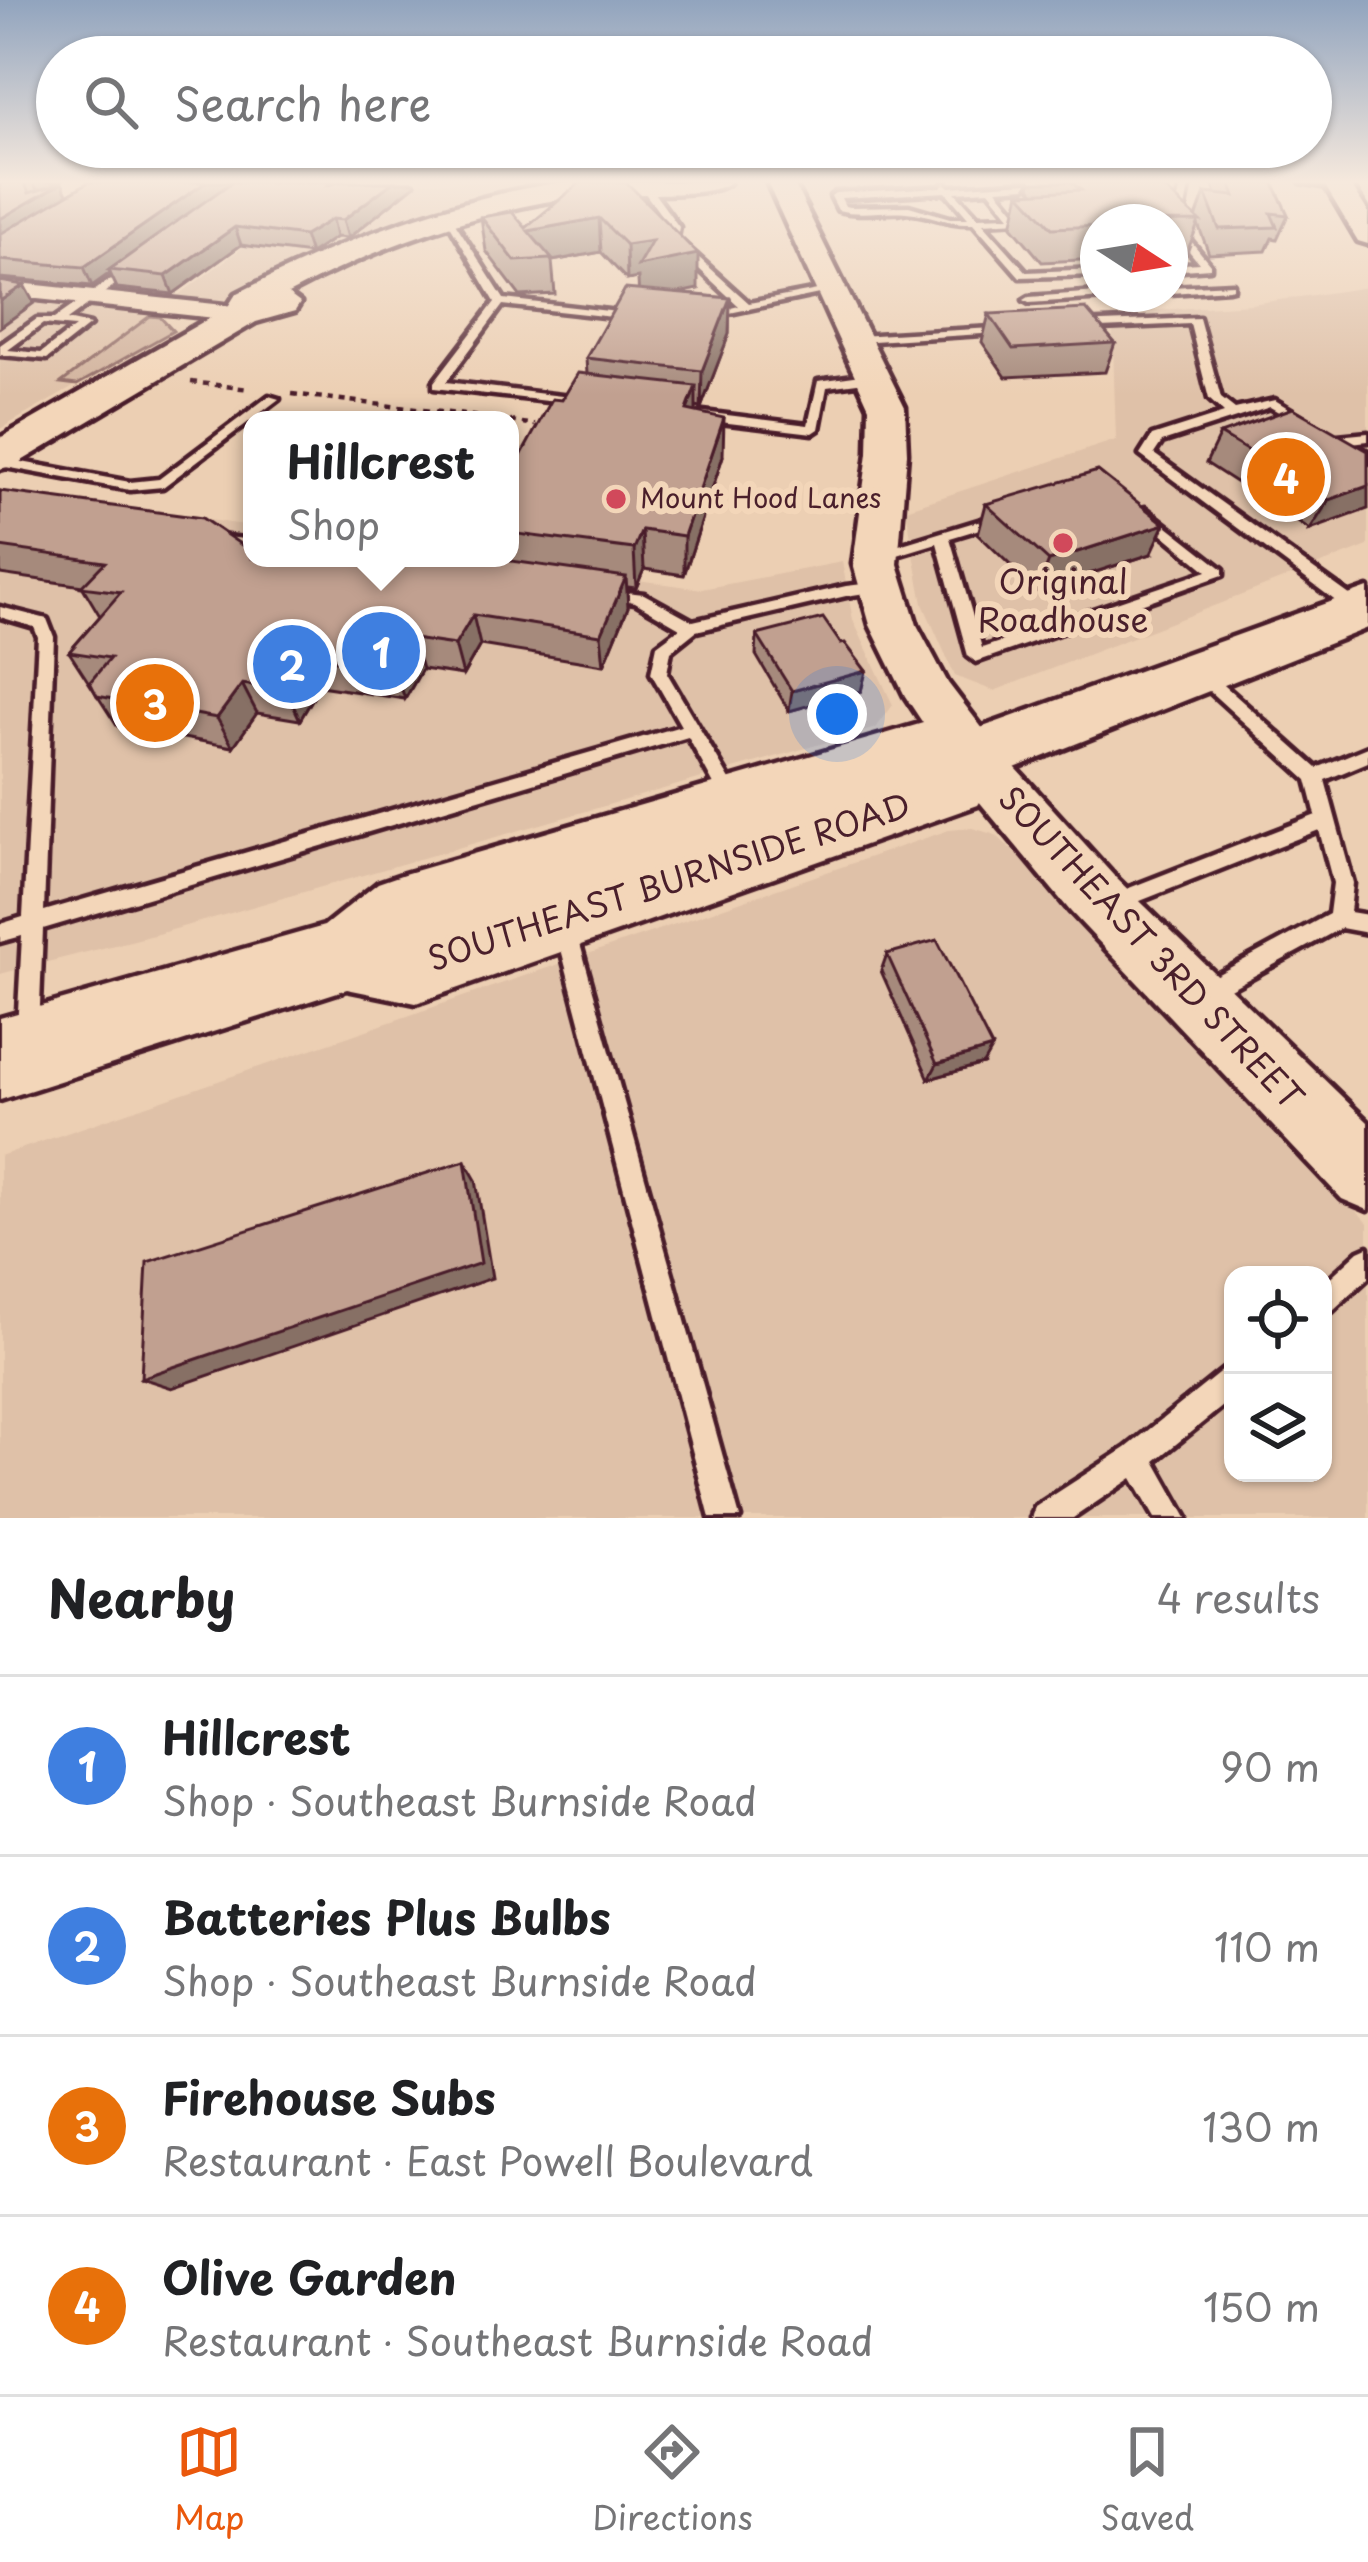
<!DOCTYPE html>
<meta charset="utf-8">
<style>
:root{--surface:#fff;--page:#f2f2f2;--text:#202124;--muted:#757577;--line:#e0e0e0;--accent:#ea580c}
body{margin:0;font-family:"Playpen Sans",sans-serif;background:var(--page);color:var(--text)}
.controls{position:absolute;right:36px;bottom:36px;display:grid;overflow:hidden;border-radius:24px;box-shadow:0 3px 9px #0004}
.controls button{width:108px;height:108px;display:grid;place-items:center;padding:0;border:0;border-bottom:3px solid var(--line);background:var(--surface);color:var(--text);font:60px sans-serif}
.compass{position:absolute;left:1080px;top:204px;width:108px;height:108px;border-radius:50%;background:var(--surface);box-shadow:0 3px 9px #0004;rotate:102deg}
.you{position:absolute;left:837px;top:714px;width:42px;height:42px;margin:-30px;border:9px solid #fff;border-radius:50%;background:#1a73e8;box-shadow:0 0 0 18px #1a73e833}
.badge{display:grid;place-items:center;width:78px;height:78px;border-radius:50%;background:var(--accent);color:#fff;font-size:39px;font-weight:700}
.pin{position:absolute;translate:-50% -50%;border:6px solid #fff;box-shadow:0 3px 12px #0006}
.popup{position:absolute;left:243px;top:411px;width:276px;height:156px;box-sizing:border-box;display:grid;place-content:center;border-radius:24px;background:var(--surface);filter:drop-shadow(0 3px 9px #0005);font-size:39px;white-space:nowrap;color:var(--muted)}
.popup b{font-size:45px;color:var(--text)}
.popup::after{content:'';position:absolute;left:50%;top:100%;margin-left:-24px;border:24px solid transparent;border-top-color:var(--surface)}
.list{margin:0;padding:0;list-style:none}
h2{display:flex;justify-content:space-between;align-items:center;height:156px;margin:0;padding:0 48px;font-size:51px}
h2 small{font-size:39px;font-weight:400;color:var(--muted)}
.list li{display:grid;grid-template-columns:78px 1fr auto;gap:36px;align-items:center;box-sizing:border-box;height:180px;padding:0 48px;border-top:3px solid var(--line)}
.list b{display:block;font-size:45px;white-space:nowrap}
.list p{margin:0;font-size:39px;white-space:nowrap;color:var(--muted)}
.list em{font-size:39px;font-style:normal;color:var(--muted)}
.icon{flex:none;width:66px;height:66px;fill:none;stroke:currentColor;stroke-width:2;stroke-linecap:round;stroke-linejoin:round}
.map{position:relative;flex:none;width:1368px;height:1518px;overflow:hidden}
.search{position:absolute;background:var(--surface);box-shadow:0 3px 9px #0004;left:36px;right:36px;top:36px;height:132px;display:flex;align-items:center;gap:30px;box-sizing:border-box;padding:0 42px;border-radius:66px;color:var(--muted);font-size:45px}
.sheet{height:876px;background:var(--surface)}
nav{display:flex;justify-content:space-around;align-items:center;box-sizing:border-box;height:168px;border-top:3px solid var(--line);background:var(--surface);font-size:33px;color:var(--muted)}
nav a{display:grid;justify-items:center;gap:6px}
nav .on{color:var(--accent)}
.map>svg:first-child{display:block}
.built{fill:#dfc1a8;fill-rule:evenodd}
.green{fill:#d1b29c;stroke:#8e6864;stroke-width:3}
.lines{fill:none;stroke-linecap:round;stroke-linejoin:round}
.lane-casing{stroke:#4a1f2b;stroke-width:9}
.street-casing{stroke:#4a1f2b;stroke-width:9}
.secondary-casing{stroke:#4a1f2b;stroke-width:9}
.primary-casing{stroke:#4a1f2b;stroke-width:9}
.highway-casing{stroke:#4a1f2b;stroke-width:9}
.path{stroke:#4a1f2b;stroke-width:4.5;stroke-dasharray:6 6;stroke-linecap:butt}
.lane{fill:#f3d6b9;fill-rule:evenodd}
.street{fill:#f3d6b9;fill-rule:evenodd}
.secondary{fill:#f3d6b9;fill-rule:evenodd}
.primary{fill:#f3d6b9;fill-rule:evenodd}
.highway{fill:#f3d6b9;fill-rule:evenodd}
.wall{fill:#a68a7c;stroke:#4a1f2b;stroke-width:3}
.shaded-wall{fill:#877065;stroke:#4a1f2b;stroke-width:3}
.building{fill:#c1a090;stroke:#4a1f2b;stroke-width:3}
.poi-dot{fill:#d1495b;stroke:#f3d6b9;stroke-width:4.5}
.labels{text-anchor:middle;stroke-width:12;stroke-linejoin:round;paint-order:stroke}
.far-poi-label{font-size:27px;fill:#4a1f2b;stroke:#f3d6b9;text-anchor:start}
.poi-label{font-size:33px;fill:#4a1f2b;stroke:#f3d6b9}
.street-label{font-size:33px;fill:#4a1f2b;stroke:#f3d6b9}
</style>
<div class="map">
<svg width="1368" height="1518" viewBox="0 0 1368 1518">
<rect width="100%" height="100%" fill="#eccfb3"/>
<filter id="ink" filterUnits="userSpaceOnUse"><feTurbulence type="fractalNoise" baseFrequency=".00833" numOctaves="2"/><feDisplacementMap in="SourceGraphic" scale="24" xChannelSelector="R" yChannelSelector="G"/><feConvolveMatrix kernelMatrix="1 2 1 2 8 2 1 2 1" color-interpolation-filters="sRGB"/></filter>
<g filter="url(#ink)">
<g class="built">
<path d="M362 182H556L388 226 224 300 176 297 308 199Z"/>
<path d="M1368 287V546L994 691 955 676 923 604 906 509 1116 440 1112 313 1251 304Z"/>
<path d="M0 300 150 316 62 383 77 385 0 429Z"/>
<path d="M0 491 252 526V558H479L702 589 842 562 853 620 893 705 876 728 154 935 0 974Z"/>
<path d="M972 828 996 835 1025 862 1368 1223V1518H0V1156L949 830ZM1233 1275H1323V1473H1233Z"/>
</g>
<path class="green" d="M150 316 160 317 173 331 77 385 61 383Z"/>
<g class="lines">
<g class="lane-casing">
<g id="lane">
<path d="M637 182H646L679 227 677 238 749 303 833 287 838 290 701 319V315L739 306 669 241 671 229Z"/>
<path d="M1028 182 1025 187 997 189 1020 217V221L983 223 1027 272 1098 269V275L1020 277 973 223C945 224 931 214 906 212 883 210 860 216 838 210L831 196 835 193 941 187 945 183 950 187ZM989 190 1010 216 978 217 955 192ZM946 192 968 218H950L909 206 849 207 845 206 841 198Z"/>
<path d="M1182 182H1190L1181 229 1210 264V268L1170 271V265L1199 263 1171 229Z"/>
<path d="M1301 182H1328L1342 186 1338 189Z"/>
<path d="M446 218H452L504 299 635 314 636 316 631 319 503 305 446 382 570 397 576 401 574 404 434 388V382L495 302Z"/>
<path d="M134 263 138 264V268L67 320 90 325 47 359 0 355V345L37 319H54ZM43 324 75 327 41 353 8 350Z"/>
<path d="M1233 284V288L1229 289 1170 293V287Z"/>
<path d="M1098 292 1125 294 1120 297 1029 303 1024 300 1029 297Z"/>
<path d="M1199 318 1221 398 1235 409 1275 400 1311 422 1301 425 1270 407 1162 442 1154 454 1365 606 1367 610 1365 614H1353L1140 455 1152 436 1224 413 1209 399 1190 324 1078 329 1072 326 1078 323Z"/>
<path d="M1009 327 1015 330 1013 332 858 342 852 339 858 336Z"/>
<path d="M876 373 880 374V380L827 387 819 429 813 433 703 420 697 416 703 412 808 425 818 381Z"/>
<path d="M269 396 279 399 163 487 130 490 0 466V458L130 482 159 479Z"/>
<path d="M1368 433V441L1351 443 1368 452V462L1332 440 1338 436Z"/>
<path d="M1145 508 1223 569V575L976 662 968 656 937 543 878 561 871 556 873 553 1001 514 1006 515V521L950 538 982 648 1207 571 1140 515 1138 512Z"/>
<path d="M219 536 252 540V548L214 543 212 540Z"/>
<path d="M880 582 888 587 885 590 846 596 696 631 671 651 667 673 740 797 742 802 740 807H726L688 737 43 929 39 1030 36 1038 28 1041 20 1038 17 1030 22 936 0 942V924L23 917 38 637 34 627 0 617V607L47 619 54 637 44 911 681 726 651 673 657 645 680 628 635 602 599 597V589L644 594 693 621 846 586Z"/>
<path d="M1201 668 1207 670 1317 768 1368 747V762L1325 780 1353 883 1350 912 1368 915V933L1341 928 1206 1002 1198 999 1195 992 1198 985 1329 914 1333 883 1319 830 1120 909 1113 912 1106 909 1103 903 1106 897 1316 815 1307 780 1195 678 1193 674 1195 670Z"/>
<path d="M565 917 572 920 575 926 740 1518H710L555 926 558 920Z"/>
<path d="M1368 1247V1278L1332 1311 1323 1315V1284L1359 1251Z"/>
<path d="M1233 1366V1398L1155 1461 1187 1518H1155L1132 1478 1073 1518H1031L1035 1507 1126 1448 1223 1370Z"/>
</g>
</g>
<g class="street-casing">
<path id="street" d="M0 281 243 307 255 314 243 321 0 295Z"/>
</g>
<g class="secondary-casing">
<g id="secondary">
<path d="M767 182H793L905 407 907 453 898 564 917 625 948 683 996 746 1114 876 1368 1122V1210L1342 1199 1071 912 958 776 905 696 870 625 853 564 868 453 869 407Z"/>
<path d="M1323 182H1349L1368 212V244L1358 241Z"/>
</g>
</g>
<g class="primary-casing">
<path id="primary" d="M562 182H729C714 199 622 192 594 195 488 206 382 244 288 294L300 303 295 311 256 322 15 465 0 469V438L227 308 236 294C339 241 447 199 562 182Z"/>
</g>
<g class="highway-casing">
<path id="highway" d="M1368 588V628L997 775 978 805 416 1003 347 989 0 1100V1018L324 926 378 883 404 874 923 723 972 731Z"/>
</g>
<g class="path">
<path d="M191 382 250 389"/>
<path d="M292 394 506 420"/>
<path d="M510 421 535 425"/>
</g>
<use href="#lane" class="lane"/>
<use href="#street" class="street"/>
<use href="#secondary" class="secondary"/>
<use href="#primary" class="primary"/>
<use href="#highway" class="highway"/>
</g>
<g class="wall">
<path d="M3 182H59L54 185 62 183 67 195 89 182H415L416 184 348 238 336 237 310 254 241 245 173 294 117 288 110 273 92 286 0 278V184Z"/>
<path d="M581 182 698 289 676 293 730 298 729 334 701 408 696 407V412L723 456 684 575 644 569 636 588 627 587 628 607 604 665 480 645 463 675 422 669 405 699 320 686 300 720 257 713 233 747 117 726 69 652 100 616 82 586 0 574V491L252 558H510V476L562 400 587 374 586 358 639 290 638 278 627 280 601 252 552 261 555 294 520 296 486 251 481 217 526 228Z"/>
<path d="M1031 182H1157L1196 218 1205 193 1216 194 1212 182H1273L1288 215 1277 239 1272 238 1266 251 1209 254 1198 224 1186 255 1170 256V222H1098V259L1042 262 1012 226 1020 193 1035 192 1030 188Z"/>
<path d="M989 314 1115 343 1105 372 1006 377 982 342Z"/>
<path d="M1220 434 1368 451 1310 530 1206 463Z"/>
<path d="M986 504 1151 554 1037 591 978 534Z"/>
<path d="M757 635 841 644 866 671 861 691 789 711 756 655Z"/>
<path d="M887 954 983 1064 929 1079 881 971Z"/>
</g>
<g class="shaded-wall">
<path d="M33 182H59L39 194Z"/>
<path d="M206 182H235L109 270 110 273 92 286 84 267Z"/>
<path d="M393 182H415L416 184 348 238 343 220Z"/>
<path d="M62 183 70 200 0 242V219Z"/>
<path d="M599 218 601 252 552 261 528 231Z"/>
<path d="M332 219 336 237 310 254 304 236Z"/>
<path d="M235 227 241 245 173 294 166 276Z"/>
<path d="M652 241 698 254V289L639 301 638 278 627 280 626 245Z"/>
<path d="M24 285 34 303 0 327V301Z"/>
<path d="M730 298 729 334 701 408 702 371Z"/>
<path d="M696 386V424L687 410Z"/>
<path d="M724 418 723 456 684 575V536Z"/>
<path d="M1368 486V509L1310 530 1329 500Z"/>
<path d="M1165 524 1151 554 1037 591 1049 561Z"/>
<path d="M642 530 644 569 636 588 634 549Z"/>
<path d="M626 577 628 607 604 665 601 635Z"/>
<path d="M473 615 480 645 463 675 455 645Z"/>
<path d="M413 639 422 669 405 699 395 669Z"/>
<path d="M308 657 320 686 300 720 286 690Z"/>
<path d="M866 671 861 691 789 711 792 691Z"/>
<path d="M242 684 257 713 233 747 217 718Z"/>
<path d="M992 1048 983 1064 929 1079 937 1064Z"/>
<path d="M465 1161 476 1180 492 1278 172 1388 141 1378Z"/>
</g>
<g class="building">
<path d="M3 182H24L29 193 62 183 0 219V184Z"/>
<path d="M89 182H206L84 267 0 260V234Z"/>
<path d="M232 182H331L328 185 340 182H393L343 220 332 219 304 236 235 227 166 276 109 270Z"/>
<path d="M581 182H626L698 254 638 266 652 241 626 245 599 218 528 231 552 259 515 261 481 217 512 212 526 228Z"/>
<path d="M1071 182H1157L1200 221 1098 222V226L1052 228 1020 193 1081 190Z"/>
<path d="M1230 182H1273L1288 215 1271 213 1277 227 1219 229 1205 193 1235 196Z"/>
<path d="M0 281 24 285 0 301Z"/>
<path d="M625 289 730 298 702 371 586 358Z"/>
<path d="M1086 309 1115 343 1013 349 989 314Z"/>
<path d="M578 373 696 386 687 410 724 418 684 536 642 530 634 549 510 533V476L552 399 562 400Z"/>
<path d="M1293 408 1368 451V486L1329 500 1220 434Z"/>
<path d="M1098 471 1165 524 1049 561 986 504Z"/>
<path d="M0 491 202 518 246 548 252 544V558H490L626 577 601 635 473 615 455 645 413 639 395 669 308 657 286 690 242 684 217 718 97 696 90 682 110 658 69 652 121 592 81 587 105 562 0 547Z"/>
<path d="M823 618 841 644 845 643 866 671 792 691 757 635Z"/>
<path d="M937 940 992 1048 937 1064 887 954Z"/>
<path d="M465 1161 481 1263 141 1378 147 1262Z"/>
</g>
</g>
<linearGradient id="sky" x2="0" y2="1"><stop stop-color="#91a4be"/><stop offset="0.46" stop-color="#f6e9dd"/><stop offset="1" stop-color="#f6e9dd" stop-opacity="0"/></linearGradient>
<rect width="1368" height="395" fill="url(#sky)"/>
<g class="poi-dot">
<circle cx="616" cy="499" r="12"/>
<circle cx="1063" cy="543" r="12"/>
</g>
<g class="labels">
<g class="far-poi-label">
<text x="640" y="508">Mount Hood Lanes</text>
</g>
<g class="poi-label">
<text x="1063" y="594">Original<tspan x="1063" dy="38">Roadhouse</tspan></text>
</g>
<g class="street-label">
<text transform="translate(669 882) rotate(-18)" y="12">SOUTHEAST BURNSIDE ROAD</text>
<text transform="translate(1151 948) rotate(47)" y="12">SOUTHEAST 3RD STREET</text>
</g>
</g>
</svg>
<div class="controls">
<button><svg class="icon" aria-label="locate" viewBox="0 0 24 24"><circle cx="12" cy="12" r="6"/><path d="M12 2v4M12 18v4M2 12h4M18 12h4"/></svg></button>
<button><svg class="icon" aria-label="layers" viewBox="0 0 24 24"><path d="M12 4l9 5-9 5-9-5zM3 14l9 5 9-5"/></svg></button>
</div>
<svg class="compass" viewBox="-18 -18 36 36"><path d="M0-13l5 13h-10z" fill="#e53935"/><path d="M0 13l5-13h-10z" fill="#757577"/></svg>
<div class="you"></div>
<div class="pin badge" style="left:381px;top:651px;background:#3f7fe0">1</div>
<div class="popup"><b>Hillcrest</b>Shop</div>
<div class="pin badge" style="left:292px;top:664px;background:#3f7fe0">2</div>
<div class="pin badge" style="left:155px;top:703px;background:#e8710a">3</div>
<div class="pin badge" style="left:1286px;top:477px;background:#e8710a">4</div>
<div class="search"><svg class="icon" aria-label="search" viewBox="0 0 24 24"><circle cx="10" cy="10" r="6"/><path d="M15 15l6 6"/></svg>Search here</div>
</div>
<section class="sheet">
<h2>Nearby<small>4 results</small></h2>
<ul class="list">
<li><span class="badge" style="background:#3f7fe0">1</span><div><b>Hillcrest</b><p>Shop · Southeast Burnside Road</p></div><em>90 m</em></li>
<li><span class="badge" style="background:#3f7fe0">2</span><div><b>Batteries Plus Bulbs</b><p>Shop · Southeast Burnside Road</p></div><em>110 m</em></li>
<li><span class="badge" style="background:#e8710a">3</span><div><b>Firehouse Subs</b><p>Restaurant · East Powell Boulevard</p></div><em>130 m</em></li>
<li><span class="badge" style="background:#e8710a">4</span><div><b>Olive Garden</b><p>Restaurant · Southeast Burnside Road</p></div><em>150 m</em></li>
</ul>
</section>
<nav>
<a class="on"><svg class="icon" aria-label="map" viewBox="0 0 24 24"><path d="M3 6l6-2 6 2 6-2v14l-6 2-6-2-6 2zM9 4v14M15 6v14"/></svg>Map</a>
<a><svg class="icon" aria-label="directions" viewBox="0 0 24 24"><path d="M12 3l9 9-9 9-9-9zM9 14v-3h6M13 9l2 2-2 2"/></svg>Directions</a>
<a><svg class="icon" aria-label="saved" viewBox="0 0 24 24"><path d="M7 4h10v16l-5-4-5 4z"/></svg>Saved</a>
</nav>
